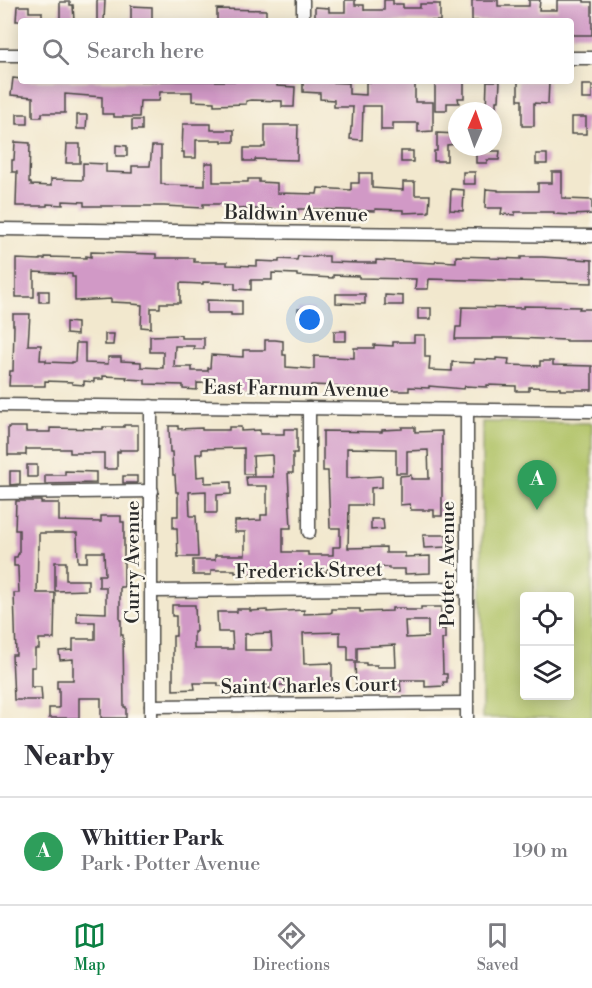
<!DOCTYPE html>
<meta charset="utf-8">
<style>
:root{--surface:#fff;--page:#f2f2f3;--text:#2b2b33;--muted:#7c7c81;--line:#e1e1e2;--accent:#0b8043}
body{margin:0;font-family:"Libre Bodoni",serif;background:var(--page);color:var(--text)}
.controls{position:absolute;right:18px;bottom:18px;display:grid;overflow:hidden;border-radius:6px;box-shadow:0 3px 15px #0003}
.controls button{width:54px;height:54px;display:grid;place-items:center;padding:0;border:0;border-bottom:2px solid var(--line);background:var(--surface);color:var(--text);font:30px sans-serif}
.compass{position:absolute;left:448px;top:102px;width:54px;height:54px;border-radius:50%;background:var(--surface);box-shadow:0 3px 15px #0003;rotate:2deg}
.you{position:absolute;left:310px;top:320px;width:21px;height:21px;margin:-15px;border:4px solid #fff;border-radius:50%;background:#1a73e8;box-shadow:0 0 0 9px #1a73e833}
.badge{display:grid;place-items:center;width:39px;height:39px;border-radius:50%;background:var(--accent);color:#fff;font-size:20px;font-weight:700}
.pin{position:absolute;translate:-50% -50px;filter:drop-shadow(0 2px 3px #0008)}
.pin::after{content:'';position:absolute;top:32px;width:21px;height:18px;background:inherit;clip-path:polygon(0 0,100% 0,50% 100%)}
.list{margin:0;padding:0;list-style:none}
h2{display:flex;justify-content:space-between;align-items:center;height:78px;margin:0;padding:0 24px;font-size:26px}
h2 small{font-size:20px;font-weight:400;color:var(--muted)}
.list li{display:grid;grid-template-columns:39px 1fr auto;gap:18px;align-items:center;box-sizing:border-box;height:108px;padding:0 24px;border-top:2px solid var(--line)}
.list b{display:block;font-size:22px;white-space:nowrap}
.list p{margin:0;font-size:20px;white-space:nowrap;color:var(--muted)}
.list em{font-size:20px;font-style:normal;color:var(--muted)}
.icon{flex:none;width:33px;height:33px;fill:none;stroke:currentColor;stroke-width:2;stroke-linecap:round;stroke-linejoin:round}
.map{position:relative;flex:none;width:592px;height:718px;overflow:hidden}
.search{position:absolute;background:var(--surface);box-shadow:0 3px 15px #0003;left:18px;right:18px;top:18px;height:66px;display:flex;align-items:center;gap:15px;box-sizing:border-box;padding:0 21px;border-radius:6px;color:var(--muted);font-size:22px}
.sheet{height:186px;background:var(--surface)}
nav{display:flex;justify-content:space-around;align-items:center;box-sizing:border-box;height:84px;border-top:2px solid var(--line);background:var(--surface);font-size:16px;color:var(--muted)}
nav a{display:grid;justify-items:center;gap:3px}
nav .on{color:var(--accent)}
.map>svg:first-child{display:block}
.green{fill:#b1c367;stroke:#6e7749;stroke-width:1.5;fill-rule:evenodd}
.building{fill:#d199c6;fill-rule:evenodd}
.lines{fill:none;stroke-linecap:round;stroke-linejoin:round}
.minor-casing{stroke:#494743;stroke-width:15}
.minor{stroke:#fff;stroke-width:12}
.labels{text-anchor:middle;stroke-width:5;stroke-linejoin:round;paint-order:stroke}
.street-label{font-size:20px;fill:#2b2b2b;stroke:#fbf7ec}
</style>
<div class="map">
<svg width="592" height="718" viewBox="0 0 592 718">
<rect width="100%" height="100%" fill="#fbf7ec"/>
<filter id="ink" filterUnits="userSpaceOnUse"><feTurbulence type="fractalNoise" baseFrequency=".0167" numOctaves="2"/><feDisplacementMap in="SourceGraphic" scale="12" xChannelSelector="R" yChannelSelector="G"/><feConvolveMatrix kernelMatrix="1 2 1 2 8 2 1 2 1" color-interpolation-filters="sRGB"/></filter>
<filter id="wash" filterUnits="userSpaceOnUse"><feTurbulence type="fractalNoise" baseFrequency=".008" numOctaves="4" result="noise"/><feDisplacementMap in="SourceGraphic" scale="24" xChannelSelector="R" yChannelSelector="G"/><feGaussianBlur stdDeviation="1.35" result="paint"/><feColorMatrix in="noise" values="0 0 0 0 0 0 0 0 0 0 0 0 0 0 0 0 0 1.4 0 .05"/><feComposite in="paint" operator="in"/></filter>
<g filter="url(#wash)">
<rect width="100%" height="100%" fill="#f2e8ce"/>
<path class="green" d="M482 422 592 423V718H482ZM524 596H570V696H524Z"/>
<g id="blocks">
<g class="building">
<path d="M97 0H105L104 21H97Z"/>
<path d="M345 0H355V5H364V10H384V0H393V4H403V8H420V4H440V21H315V7L329 8V12H345Z"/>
<path d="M472 0H498V6H529V0H540L539 10H557V0H584V2H592V35H572L571 21H472Z"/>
<path d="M60 2H70V5H73L74 21H60Z"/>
<path d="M17 6H29V12H42V21H16Z"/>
<path d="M131 6 152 7V21H131Z"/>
<path d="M217 9 266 10V21H217Z"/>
<path d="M13 78 21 79V81H248L277 83V86L295 87 294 107H282V101L251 100 246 101V104L214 105V102L192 101V92H160L159 101H140L139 117H114V114H102V97L65 94V113H42V117H33V97L11 95Z"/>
<path d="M303 81 349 83V94L366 95V82L415 81V102H433V131L418 132V123H393V130H381V106H363L362 140 350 139 351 127H352L353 107H334V100L320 99V93L303 92Z"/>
<path d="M435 81H464V98H458L459 103H447V110H435Z"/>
<path d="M487 81H500L499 101H496V111H486Z"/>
<path d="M518 81 549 82 548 104 534 103V126H522V100H518Z"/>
<rect x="582" y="85" width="10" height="14"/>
<rect x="17" y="114" width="11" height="10"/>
<path d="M77 115H87L86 129H77Z"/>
<rect x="571" y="117" width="15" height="17"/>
<rect x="132" y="120" width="10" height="10"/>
<path d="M183 124H211V130H234V142H222V140H196V158H184V152H182Z"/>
<path d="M265 125H298L297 160 255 159V161H244V148H262V147H265Z"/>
<path d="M437 133 457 134V144L447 145V161H434V151H437Z"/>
<path d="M15 142 30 143 29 182 31 183V185L51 186V179L83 180V163L106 164V172L132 173V166H150L152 146H161V184H165V185L205 186V163H213V182H248V179H259V182L277 183V193L317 194 318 188 351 190V183H359V173H372V188L403 190V182H415V195H430L429 212 403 213V210L375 209V211L314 209H298V215L284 214V210L229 208V204H203V208L164 206H84V202L63 201V205L47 204V206H16L17 172H12V160H14Z"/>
<path d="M67 144H80V163H66Z"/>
<path d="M116 145 127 146V156H116Z"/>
<rect x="401" y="151" width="12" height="11"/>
<path d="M476 151H500L499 160H487V163H476Z"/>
<rect x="536" y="154" width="11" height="10"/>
<rect x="463" y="172" width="12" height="12"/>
<path d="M552 172H562V198H566V199L592 200V214L571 215 554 214V212H515V215L501 214 502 208H485L486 189 498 190V191H538V183H552Z"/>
<path d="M451 189 464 190 463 211 450 210Z"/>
<path d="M91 252 156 254V258H194V262H227V265L257 266V261L279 262V259L297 260 298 256 316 257V256H329V262L359 263H376V260L435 263 436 261 456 262V256L490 257V258L521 259V257H542L592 260V283L429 279 428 289H415L416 279 359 278V276L333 275V278L297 276V274L272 273V280H251V290L235 289V283L203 282V284L180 283V303H160V308H151V328L141 327 142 305 132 304V303L111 302V299L75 301V277H72V274L34 272V297H16V259L40 260V259H45V257L86 258V256L91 257Z"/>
<rect x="39" y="291" width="10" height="11"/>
<path d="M336 294H365V304L336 303Z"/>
<path d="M385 295 403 296V305H385Z"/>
<path d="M207 300 242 301V315H231V313H207Z"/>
<path d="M524 306 580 307 579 309H592V341H566V340L514 338H493V339H455L456 327H461L462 307 524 308Z"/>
<rect x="418" y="308" width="13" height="11"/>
<rect x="298" y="309" width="15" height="11"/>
<path d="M13 314H30L28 345H41L40 360H46V362L72 363V362H75L76 343H85V363L108 364V357H121V361L141 362V367L163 368V352H150V336L181 335V338H204V349H194V346H175L174 367H192V371H208V368H210L211 355 243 357V350H265V340H275L283 341V355H286V367L314 369V356L354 358V348H374V345L393 346V342H414V335H425V357H430L429 370 452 371V362L474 363V359L496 360V358L509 359 508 365 540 366V361H553V365L592 366V390H560V388L529 387V391H516V386L487 385V387L465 386 464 389 429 386V388L409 387V391H389L356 390V388H337V386L311 385V387L270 384 269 390H247L235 389V384L197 383V390L183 389V385L145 384V380L126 379 127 377 103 376V379H94V382L84 381V385L72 384V382L45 381V386H9L10 371H13L14 325H13Z"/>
<path d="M66 322 77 323V335L66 334Z"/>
<rect x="334" y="331" width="12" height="10"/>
<path d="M105 334H114L113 345H105Z"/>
<path d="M124 425H138V450H120V452H117V469H104V453H70V449H26V455H8V427H26V432H50V428L103 429V427H124Z"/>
<path d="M169 426H178V429L202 428V430H229V427H241V431L260 430V434H284V429H297V453H293V473H288L291 528H283V552H308V555H333V547H340V528H330L328 471H323V431L382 432V430L402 429V427H415V432L442 431V516H434V510H411L410 504 400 505V476L411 475V479H429L428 450 407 451V473H396V449L347 448V478L382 476V487L371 488V505H349L348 548 386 547V553H405V557L430 556V573L405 574V569H389V567L327 569V572L294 573H235V570H211V575H193V560H215V555H245V532H235V521L261 520V515H267V486H247L246 477H273L272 455 253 456 254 474H244V448L202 449V454H196L197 477 205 476V483L231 482V494L217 495V513H206V491L189 492 190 516H196L198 557H178L177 528H173V516H178V492H176L175 475H173L172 452H170Z"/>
<rect x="27" y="465" width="10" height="12"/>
<path d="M10 471H20V484L10 485Z"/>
<path d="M65 471 96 472V483L45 484V475H65Z"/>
<rect x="123" y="476" width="14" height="7"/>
<path d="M16 501H41V503H59V521L101 522V516H121V522H124V587H120V620H121V635H123L124 707H126V718H101V698H79V718H49V708H59V688H57V680H73V659L60 660 59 651 73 650V639H95V622H77V612L106 613V587H99V575H105L104 552H87V562H78L77 533H39V549H38L37 593H55L54 639H39V649H35V667H31V687H41L42 700H14L12 655H16L14 593H19L18 569V566H14V557H17L18 554H19V530H15Z"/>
<path d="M371 519H383L384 529 371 530Z"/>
<path d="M423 535H446L447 547 424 548Z"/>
<path d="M55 562H66V580H88V590L55 591Z"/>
<path d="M172 605H195L196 632H194V649H233L232 632H218L217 612H237V609H250V611L267 610V612L304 610V614L330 613 332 612V609H360V612L392 611V608H405V610H421V607H441V629H445V639H442L443 672V674H447V682H443L444 686 425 687V680H400L401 691H388V683L367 684V686H356L355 663H366V665H377V667H396L395 645 357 647V661H348V646H340V632L303 633 304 664 332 663V684H322V687L296 689V685H269L270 689H257L237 688V686H218V683H194L195 689 173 690V636H176V616H172ZM405 621H428V637L406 638ZM271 633 272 650H245V634Z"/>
</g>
</g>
</g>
<g filter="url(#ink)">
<use href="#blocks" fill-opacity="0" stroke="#494743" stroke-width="1.5"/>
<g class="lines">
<g class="minor-casing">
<g id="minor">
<path d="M303 0V21"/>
<path d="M0 55H21"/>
<path d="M571 58H592"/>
<path d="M0 229 592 236"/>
<path d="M0 405 592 411"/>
<path d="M0 493 152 491"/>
<path d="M309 532V408"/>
<path d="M152 591 467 588"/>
<path d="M151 706 467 703"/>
<path d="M151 718V406"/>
<path d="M467 718V410"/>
</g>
</g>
<use href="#minor" class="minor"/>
</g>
</g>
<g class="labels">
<g class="street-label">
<text transform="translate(296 213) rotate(1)" y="7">Baldwin Avenue</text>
<text transform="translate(296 388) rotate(1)" y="7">East Farnum Avenue</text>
<text transform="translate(132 562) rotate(-90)" y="7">Curry Avenue</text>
<text transform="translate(447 564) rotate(-90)" y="7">Potter Avenue</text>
<text transform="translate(309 570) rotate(-1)" y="7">Frederick Street</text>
<text transform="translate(309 685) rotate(-1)" y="7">Saint Charles Court</text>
</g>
</g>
</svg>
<div class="controls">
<button><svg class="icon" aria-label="locate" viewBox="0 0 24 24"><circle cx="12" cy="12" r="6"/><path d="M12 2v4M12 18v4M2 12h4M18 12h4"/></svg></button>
<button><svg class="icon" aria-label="layers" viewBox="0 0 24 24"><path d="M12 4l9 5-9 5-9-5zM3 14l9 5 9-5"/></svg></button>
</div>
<svg class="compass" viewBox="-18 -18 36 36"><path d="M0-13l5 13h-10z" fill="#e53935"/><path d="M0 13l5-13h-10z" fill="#7c7c81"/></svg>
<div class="you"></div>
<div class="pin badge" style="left:537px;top:510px;background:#2e9e5b">A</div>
<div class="search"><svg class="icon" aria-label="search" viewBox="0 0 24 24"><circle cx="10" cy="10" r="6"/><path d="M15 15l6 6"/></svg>Search here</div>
</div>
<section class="sheet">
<h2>Nearby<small></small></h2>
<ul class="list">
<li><span class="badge" style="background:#2e9e5b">A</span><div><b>Whittier Park</b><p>Park · Potter Avenue</p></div><em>190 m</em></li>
</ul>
</section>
<nav>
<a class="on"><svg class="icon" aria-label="map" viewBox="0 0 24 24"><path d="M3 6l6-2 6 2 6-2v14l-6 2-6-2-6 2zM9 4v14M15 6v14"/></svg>Map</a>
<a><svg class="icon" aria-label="directions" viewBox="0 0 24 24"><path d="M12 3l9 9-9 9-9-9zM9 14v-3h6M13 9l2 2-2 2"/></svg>Directions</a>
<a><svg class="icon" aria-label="saved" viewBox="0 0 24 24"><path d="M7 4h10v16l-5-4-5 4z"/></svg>Saved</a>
</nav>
